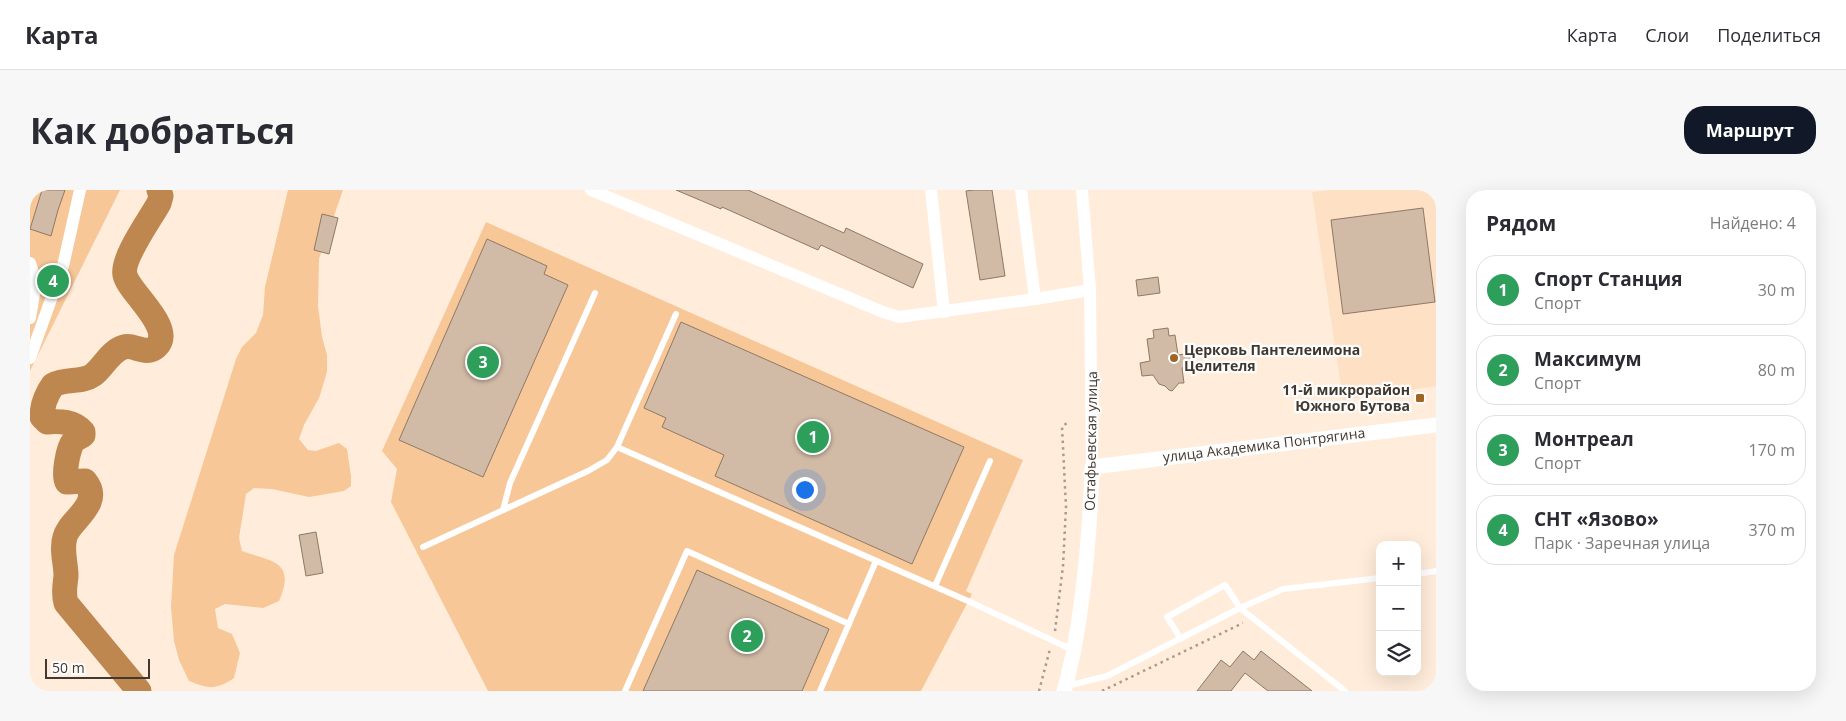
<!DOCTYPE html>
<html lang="ru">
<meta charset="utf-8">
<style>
:root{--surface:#fff;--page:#f7f7f7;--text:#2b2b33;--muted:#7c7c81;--line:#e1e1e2;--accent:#111827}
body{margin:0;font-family:"Open Sans",sans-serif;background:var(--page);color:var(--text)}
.controls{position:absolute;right:15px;bottom:15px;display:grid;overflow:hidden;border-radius:10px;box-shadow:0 5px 20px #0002}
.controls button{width:45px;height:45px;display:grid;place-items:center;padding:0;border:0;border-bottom:1px solid var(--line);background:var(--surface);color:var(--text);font:25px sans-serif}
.scale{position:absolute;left:15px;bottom:12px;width:105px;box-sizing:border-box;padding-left:5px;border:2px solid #41382f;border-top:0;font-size:14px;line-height:18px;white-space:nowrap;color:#41382f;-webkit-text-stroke:4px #fdfdfd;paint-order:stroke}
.you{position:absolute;left:774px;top:299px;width:18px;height:18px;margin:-12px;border:4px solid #fff;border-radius:50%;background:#1a73e8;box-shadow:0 0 0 8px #1a73e833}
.badge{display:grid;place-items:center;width:32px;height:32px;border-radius:50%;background:var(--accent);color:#fff;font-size:16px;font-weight:700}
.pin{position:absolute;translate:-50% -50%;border:2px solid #fff;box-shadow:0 1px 5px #0006}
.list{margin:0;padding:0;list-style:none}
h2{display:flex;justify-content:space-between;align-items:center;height:65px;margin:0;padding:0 20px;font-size:21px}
h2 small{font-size:16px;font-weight:400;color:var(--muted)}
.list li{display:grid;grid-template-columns:32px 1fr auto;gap:15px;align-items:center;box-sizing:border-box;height:70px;margin:0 10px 10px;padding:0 10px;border:1px solid var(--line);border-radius:20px}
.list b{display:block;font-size:19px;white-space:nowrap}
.list p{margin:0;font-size:16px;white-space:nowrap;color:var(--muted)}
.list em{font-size:16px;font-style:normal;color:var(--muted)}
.icon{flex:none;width:28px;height:28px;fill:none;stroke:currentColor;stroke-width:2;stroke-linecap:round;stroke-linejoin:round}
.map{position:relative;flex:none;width:1406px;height:501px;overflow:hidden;border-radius:20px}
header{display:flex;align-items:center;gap:30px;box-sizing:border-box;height:70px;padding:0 25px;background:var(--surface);border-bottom:1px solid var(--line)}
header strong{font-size:24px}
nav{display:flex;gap:28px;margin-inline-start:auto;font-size:18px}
.intro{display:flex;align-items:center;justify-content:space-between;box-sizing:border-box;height:120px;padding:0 30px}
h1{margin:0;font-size:35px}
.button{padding:12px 22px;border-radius:20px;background:var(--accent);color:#fff;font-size:18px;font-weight:700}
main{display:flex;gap:30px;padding:0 30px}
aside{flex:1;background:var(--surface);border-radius:20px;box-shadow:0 5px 20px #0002}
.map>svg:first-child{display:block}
.built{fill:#fee0c4}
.green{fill:#f8c798}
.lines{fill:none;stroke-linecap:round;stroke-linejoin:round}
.river{stroke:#be8750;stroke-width:25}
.building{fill:#d2bba6;stroke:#8e7965}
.path{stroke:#a99b8d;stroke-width:2.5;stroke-dasharray:2.5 4;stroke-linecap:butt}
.service{stroke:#fff;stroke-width:6}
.minor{stroke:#fff;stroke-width:12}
.tertiary{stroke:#fff;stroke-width:15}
.poi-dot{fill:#9f6524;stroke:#fdfdfd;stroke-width:2}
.labels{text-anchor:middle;stroke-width:4.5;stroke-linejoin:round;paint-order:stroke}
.poi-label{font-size:14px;font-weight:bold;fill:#41382f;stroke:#fdfdfd;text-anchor:start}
.street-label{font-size:14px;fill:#41382f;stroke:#fdfdfd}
</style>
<header>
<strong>Карта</strong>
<nav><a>Карта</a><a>Слои</a><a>Поделиться</a></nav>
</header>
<div class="intro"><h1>Как добраться</h1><a class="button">Маршрут</a></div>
<main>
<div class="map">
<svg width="1406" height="501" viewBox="0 0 1406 501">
<rect width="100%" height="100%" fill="#ffecda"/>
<path class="built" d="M1301 0H1406V196L1313 210 1282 2Z"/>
<g class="green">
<path d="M0 0H90L0 181Z"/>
<path d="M258 0H313L289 69 288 116 292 147 297 165V182L289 208 274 235 269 249 278 260 286 261 309 253 317 259 321 286V296L314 301 279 307 242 299 224 298 216 304 209 348 212 361C243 372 266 371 249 411L233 418 195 414 185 419 188 438 202 444 210 463 204 488C187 500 178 499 159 491L149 470 144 451 141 417 144 365 206 169 212 157 226 143 233 125 235 97Z"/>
<path d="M456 32 993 270 936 401 942 404 891 501H458L361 312 367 279 352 261Z"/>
</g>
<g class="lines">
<path class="river" d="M109 501 36 413C33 403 35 396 36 386 36 373 31 360 35 347 39 330 74 314 55 291L37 292C33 286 38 258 43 252 45 249 50 247 53 245V242C44 231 30 231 17 232L12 227C12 215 16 205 23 195 35 188 52 193 63 185 73 178 80 161 94 157 104 154 116 166 126 157 146 138 99 103 95 85 91 69 121 28 129 13L131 6 129 0"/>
</g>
<g class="building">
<path d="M12 0H35L28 20 21 46 0 39Z"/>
<path d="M646 0H718L814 43 816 38 893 74 883 98 791 55 788 60 692 17 691 19Z"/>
<path d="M944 0H962L975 86 950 90 936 1Z"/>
<path d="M1393 18 1405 112 1313 124 1301 30Z"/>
<path d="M292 24 308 28 299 64 284 60Z"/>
<path d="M457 49 517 76 514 84 538 95 453 287 369 250Z"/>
<path d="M1128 87 1130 103 1108 106 1106 90Z"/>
<path d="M651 132 934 257 882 374 685 286 694 265 632 237 636 228 614 218Z"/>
<path d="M1138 138 1139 146 1145 145 1148 165 1161 163 1163 177 1152 178 1154 193H1149L1142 201 1139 200 1135 196 1129 194 1123 185 1112 186 1110 173 1120 171 1117 149 1124 148 1123 140Z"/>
<path d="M286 342 293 383 276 386 269 345Z"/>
<path d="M667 380 799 439 772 501H613Z"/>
<path d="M1213 461 1224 470 1231 461 1282 501H1238L1215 483 1201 501H1167L1191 470 1200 477Z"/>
</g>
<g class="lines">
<g class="path">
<path d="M1025 441 1033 376 1036 317 1032 237 1038 232"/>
<path d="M1009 501 1020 459"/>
<path d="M1072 501 1213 433"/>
</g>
<g class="service">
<path d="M587 257 938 411 1043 460"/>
<path d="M473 320 480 293 565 103"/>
<path d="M393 357 558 281 577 270 587 257 646 124"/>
<path d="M1387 384 1406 381"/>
<path d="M905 396 960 271"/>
<path d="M1151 449 1137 427 1195 395 1210 418 1315 501"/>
<path d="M1037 496 1077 486 1210 418 1253 399 1350 388"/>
<path d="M595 501 657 361 819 434"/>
<path d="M790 501 846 371"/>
</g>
<g class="minor">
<path d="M561 0 853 122 869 127 1005 109 1060 100"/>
<path d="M901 0 914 122"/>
<path d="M991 0 1005 109"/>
<path d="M1052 0 1060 100 1062 277"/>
<path d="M0 73 6 92 0 128"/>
<path d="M0 168 33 76 50 0"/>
</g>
<path class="tertiary" d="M1034 501C1038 489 1040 476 1043 464 1055 402 1060 340 1062 277L1406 235"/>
</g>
<g class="poi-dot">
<circle cx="1144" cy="168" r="5"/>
<rect x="1385" y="203" width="10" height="10" rx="2.5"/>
</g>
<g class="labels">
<g class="poi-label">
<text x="1154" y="165">Церковь Пантелеимона<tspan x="1154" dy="16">Целителя</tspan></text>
<text x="1380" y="205" text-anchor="end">11-й микрорайон<tspan x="1380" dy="16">Южного Бутова</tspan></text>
</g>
<g class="street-label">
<text transform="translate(1061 251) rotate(-89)" y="5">Остафьевская улица</text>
<text transform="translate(1234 255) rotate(-7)" y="5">улица Академика Понтрягина</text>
</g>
</g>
</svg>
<div class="controls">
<button>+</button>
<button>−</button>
<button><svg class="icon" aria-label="layers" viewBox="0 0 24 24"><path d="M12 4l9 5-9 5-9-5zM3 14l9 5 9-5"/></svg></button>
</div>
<div class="scale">50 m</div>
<div class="you"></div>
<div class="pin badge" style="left:783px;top:247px;background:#2e9e5b">1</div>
<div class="pin badge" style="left:717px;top:446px;background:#2e9e5b">2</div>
<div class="pin badge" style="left:453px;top:172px;background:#2e9e5b">3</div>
<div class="pin badge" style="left:23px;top:91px;background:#2e9e5b">4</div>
</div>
<aside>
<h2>Рядом<small>Найдено: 4</small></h2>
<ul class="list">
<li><span class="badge" style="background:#2e9e5b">1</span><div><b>Спорт Станция</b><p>Спорт</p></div><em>30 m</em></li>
<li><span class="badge" style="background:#2e9e5b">2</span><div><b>Максимум</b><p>Спорт</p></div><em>80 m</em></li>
<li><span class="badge" style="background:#2e9e5b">3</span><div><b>Монтреал</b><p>Спорт</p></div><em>170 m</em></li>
<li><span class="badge" style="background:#2e9e5b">4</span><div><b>СНТ «Язово»</b><p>Парк · Заречная улица</p></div><em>370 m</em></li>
</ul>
</aside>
</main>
